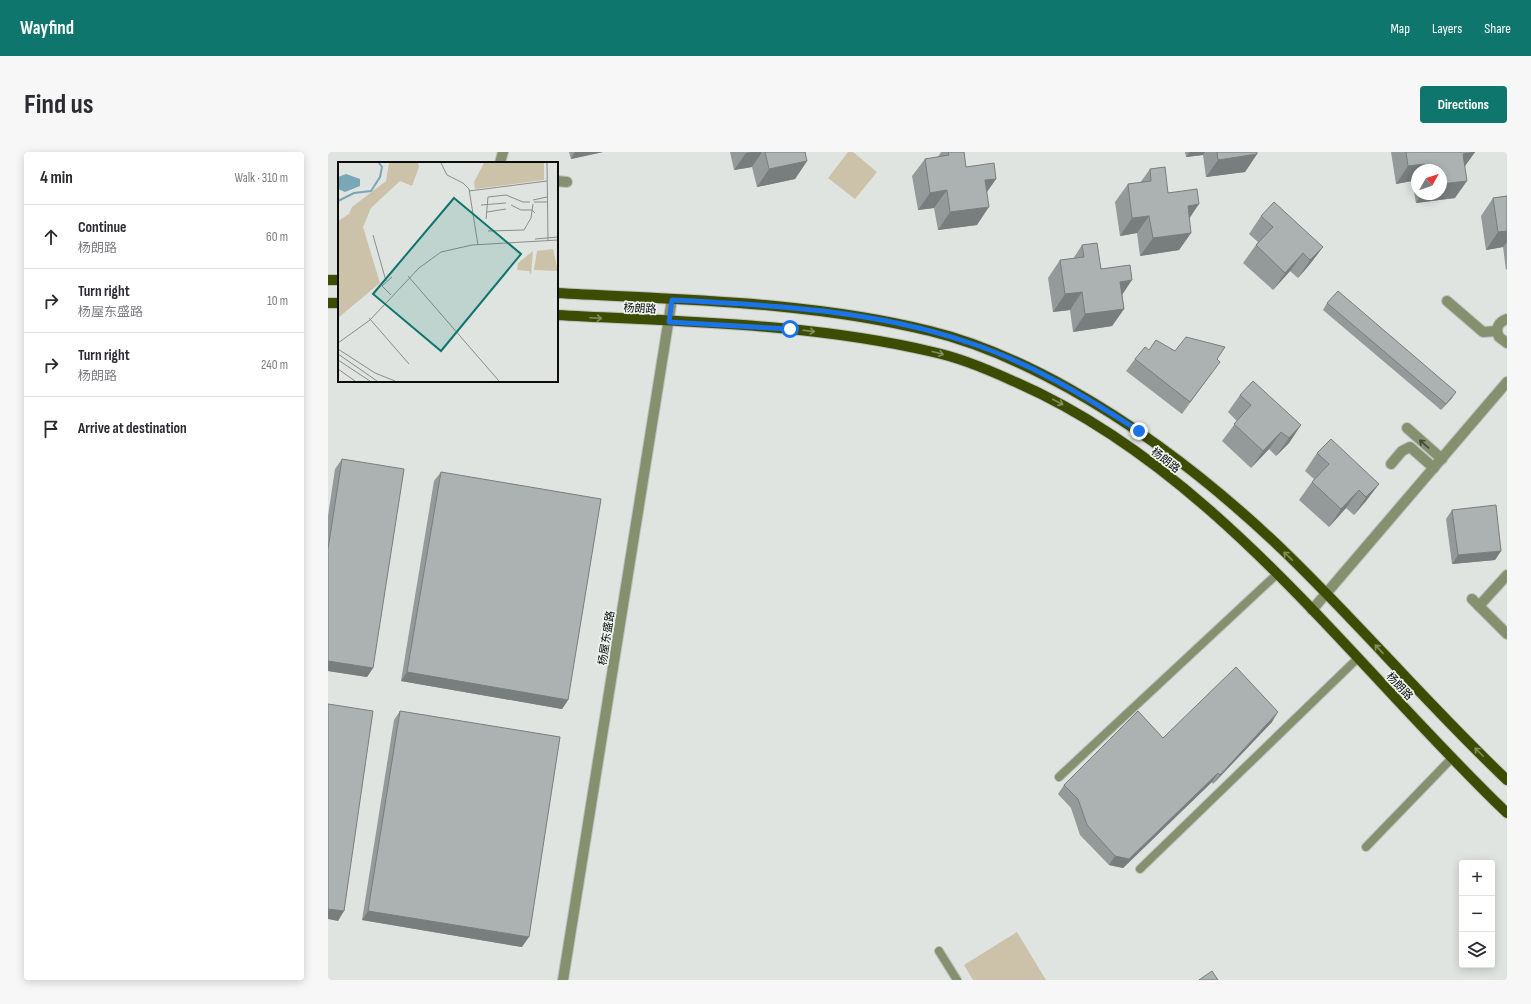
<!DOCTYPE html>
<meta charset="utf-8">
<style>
:root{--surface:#fff;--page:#f7f7f7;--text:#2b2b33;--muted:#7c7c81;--line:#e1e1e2;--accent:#0f766e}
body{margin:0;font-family:"Sofia Sans Condensed","Noto Sans SC",sans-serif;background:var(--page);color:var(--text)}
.controls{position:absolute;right:12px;bottom:12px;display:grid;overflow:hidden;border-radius:4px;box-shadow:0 2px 10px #0003}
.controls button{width:36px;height:36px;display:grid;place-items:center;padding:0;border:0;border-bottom:1px solid var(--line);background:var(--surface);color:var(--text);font:20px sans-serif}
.compass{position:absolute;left:1083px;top:12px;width:36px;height:36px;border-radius:50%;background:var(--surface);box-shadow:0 2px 10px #0003;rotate:50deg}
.stop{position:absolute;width:12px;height:12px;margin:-9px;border:3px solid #1a73e8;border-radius:50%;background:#fff}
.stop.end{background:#1a73e8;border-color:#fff;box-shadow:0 1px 4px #0008}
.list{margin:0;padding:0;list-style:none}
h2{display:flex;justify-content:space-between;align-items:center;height:52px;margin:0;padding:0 16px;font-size:17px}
h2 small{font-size:13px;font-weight:400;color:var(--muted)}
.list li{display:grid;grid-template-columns:26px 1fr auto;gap:12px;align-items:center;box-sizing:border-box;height:64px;padding:0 16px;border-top:1px solid var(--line)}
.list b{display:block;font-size:15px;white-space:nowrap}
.list p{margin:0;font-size:13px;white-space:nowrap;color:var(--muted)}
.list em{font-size:13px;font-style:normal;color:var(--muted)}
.icon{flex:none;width:22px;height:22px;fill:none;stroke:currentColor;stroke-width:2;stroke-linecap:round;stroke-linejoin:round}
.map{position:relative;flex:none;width:1179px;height:828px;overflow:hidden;border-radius:4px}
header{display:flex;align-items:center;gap:24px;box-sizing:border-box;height:56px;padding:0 20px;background:var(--accent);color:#fff}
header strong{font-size:19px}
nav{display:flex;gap:22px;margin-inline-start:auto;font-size:14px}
.intro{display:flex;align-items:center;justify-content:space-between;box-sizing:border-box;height:96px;padding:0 24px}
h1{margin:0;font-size:28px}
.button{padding:10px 18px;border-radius:4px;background:var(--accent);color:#fff;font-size:14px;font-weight:700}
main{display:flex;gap:24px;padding:0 24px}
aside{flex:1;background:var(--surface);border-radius:4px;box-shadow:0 2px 10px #0003}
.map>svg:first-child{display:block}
.green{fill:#ccc2a9}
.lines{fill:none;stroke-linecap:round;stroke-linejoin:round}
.service-casing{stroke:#bdc1bf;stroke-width:10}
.minor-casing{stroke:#bdc1bf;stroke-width:12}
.tertiary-casing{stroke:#bdc1bf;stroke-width:12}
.primary-casing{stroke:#bdc1bf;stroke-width:12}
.service{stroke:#85916e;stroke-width:8}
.minor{stroke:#85916e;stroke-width:10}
.tertiary{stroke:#85916e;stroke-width:10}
.primary{stroke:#3c4c00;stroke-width:10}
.wall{fill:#949999;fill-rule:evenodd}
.shaded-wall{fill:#787d7d}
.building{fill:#acb2b2;stroke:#787d7d}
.oneway{stroke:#828e5f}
.oneway2{stroke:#414838}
.route{stroke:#1a73e8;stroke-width:5}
.labels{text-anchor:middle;stroke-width:3.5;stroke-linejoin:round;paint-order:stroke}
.street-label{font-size:11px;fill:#0a0c0b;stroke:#ecf2ee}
.inset-river{fill:none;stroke:#7aa6b6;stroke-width:2}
.inset-road{fill:none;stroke:#8a8e8b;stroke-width:1}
.view{fill:#0f766e;fill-opacity:0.15;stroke:#0f766e;stroke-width:2}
.inset-edge{fill:none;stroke:#0a0c0b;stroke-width:2}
</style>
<header>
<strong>Wayfind</strong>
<nav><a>Map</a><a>Layers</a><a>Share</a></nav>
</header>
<div class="intro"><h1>Find us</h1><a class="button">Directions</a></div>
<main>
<aside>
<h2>4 min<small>Walk · 310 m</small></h2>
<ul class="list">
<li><svg class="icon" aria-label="ahead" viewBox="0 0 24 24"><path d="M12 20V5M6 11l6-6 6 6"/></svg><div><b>Continue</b><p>杨朗路</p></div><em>60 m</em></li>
<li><svg class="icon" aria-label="right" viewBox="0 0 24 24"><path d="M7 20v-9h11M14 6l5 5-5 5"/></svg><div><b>Turn right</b><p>杨屋东盛路</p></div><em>10 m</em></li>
<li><svg class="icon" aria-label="right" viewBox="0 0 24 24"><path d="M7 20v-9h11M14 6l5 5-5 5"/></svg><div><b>Turn right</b><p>杨朗路</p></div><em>240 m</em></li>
<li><svg class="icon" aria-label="arrive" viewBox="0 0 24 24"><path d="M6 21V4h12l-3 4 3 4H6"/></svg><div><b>Arrive at destination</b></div></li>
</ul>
</aside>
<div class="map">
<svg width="1179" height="828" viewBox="0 0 1179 828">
<rect width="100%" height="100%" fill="#dfe4e1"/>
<g class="green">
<path d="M520 0H525L549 20 527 47 500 26Z"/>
<path d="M689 780 718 828H645L636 813Z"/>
</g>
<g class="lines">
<g class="service-casing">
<g id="service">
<path d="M731 625 949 422"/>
<path d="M1038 695 1124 606"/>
<path d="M812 717 1030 506"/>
<path d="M611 799 629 828"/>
</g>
</g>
<g class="minor-casing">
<g id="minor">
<path d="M172 11 175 0"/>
<path d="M229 29 239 30"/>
<path d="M1119 149 1155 180 1169 179"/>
<path d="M1179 167C1170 170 1167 177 1171 185L1179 191"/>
<path d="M1079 276 1114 307"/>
<path d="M1063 312 1074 299 1082 295 1106 316"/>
<path d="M1144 447 1179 482"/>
<path d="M1151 454 1179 423"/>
<path d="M984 458 1179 230"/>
</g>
</g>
<g class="tertiary-casing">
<path id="tertiary" d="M235 828 344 147"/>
</g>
<g class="primary-casing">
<g id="primary">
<path d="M0 128H11"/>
<path d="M229 141C354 148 481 149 602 179 652 191 697 212 742 237 822 282 894 339 960 403 1035 476 1103 556 1179 628"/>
<path d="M0 151H11"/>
<path d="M229 163C355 170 482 171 605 200 633 206 659 217 685 229 887 316 1024 513 1179 661"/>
</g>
</g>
<use href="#service" class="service"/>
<use href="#minor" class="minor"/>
<use href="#tertiary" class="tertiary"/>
<use href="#primary" class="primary"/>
</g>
<g class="wall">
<path d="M241 0H275L243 7Z"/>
<path d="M402 0H478L477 1 479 9 467 27 429 35 424 15 406 18Z"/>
<path d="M613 0H636L638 15 668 27 659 40 649 73 610 78 606 56 590 58 584 24 597 7 610 5Z"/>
<path d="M857 0H929V2L917 20 878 25 875 3 858 5Z"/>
<path d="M1063 0H1147L1137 14 1127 46 1088 51 1084 29 1068 32ZM1089 18H1113V42H1089Z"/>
<path d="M822 17 861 66 863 81 851 98 812 104 809 81 792 84 787 50 800 32 812 31Z"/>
<path d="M1179 43V117L1178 118 1175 95 1158 98 1153 64 1165 46 1178 44Z"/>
<path d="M933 64 995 95 982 112 970 126 962 119 945 138 915 111 930 90 921 82Z"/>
<path d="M754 93 794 142 796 157 784 174 745 180 742 158 725 160 720 126 732 108 745 107Z"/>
<path d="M999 151 1124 246 1113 258 995 158Z"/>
<path d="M821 198 847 199 889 207 883 222 854 262 798 219 807 207Z"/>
<path d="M912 243 973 273 961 291 948 304 941 297 923 316 894 289 909 269 900 260Z"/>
<path d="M989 301 1051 332 1038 349 1026 363 1018 356 1001 375 971 348 986 327 977 319Z"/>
<path d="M14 307 45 516 39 525 0 519V364L7 317Z"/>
<path d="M113 320 240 548 234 557 73 529 106 329Z"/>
<path d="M1124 358 1173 399 1167 408 1124 412 1118 367Z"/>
<path d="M72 559 194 795 34 768 66 568Z"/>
<path d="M944 570 885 632 884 630 795 716 781 713 752 683 743 656 730 642 736 633 835 586Z"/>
</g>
<g class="shaded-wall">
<path d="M247 0H275L243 7Z"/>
<path d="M423 0H434L424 15 406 18 418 1Z"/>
<path d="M862 0H877L875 3 858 5Z"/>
<path d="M1147 0 1134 18 1135 2Z"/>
<path d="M929 2 917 20 878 25 890 8Z"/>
<path d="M479 9 467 27 429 35 441 17Z"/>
<path d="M1097 12 1092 18H1089V23L1084 29 1068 32 1080 14Z"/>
<path d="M668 27 656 44 657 28Z"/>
<path d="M1139 29 1127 46 1088 51 1094 42H1113V32Z"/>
<path d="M619 38 606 56 590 58 602 41Z"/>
<path d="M871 52 859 70 860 54Z"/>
<path d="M661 55 649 73 610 78 622 60Z"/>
<path d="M821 64 809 81 792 84 804 66Z"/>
<path d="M1179 79V90L1175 95 1158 98 1170 80Z"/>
<path d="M863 81 851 98 812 104 825 86Z"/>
<path d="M995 95 982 112 970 126 982 108Z"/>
<path d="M975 101 962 119 945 138 957 121Z"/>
<path d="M804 128 792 146V130Z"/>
<path d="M754 140 742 158 725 160 737 142Z"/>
<path d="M796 157 784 174 745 180 757 162Z"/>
<path d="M1128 240 1124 246 1113 258Z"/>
<path d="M973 273 961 291 948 304 961 286Z"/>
<path d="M953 280 941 297 923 316 935 299Z"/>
<path d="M1051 332 1038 349 1026 363 1038 345Z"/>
<path d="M1031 338 1018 356 1001 375 1013 357Z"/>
<path d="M1173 399 1167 408 1124 412 1130 403Z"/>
<path d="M0 509 45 516 39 525 0 519Z"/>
<path d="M79 520 240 548 234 557 73 529Z"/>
<path d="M950 560 944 570 885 632 892 623Z"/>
<path d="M890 621 884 630 795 716 781 713 787 704Z"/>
<path d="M0 757 16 759 10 769 0 767Z"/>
<path d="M40 759 201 785 194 795 34 768Z"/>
</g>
<g class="building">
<path d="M437 0H477L479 9 441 17Z"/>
<path d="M620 0H636L638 15 666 11 668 27 657 28 661 55 622 60 619 38 602 41 597 7 621 3Z"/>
<path d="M889 0H929V2L890 8Z"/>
<path d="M1078 0H1147L1135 2 1139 29 1113 32V18H1098L1097 12 1080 14Z"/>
<path d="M837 15 840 41 869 37 871 52 860 54 863 81 825 86 821 64 804 66 800 32 823 29 822 17Z"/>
<path d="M1179 44V79L1170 80 1165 46Z"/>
<path d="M946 50 995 95 982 108 975 101 957 121 928 93 945 75 933 64Z"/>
<path d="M769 91 773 117 802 113 804 128 792 130 796 157 757 162 754 140 737 142 732 108 756 105 754 93Z"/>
<path d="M1010 139 1128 240 1118 252 999 151Z"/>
<path d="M858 185 897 195 889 207 892 210 862 250 807 207 817 195 821 198 828 188 847 199Z"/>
<path d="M925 229 973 273 961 286 953 280 935 299 906 272 923 253 912 243Z"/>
<path d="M1003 287 1051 332 1038 345 1031 338 1013 357 984 330 1001 312 989 301Z"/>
<path d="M14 307 76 317 45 516 0 509V397Z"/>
<path d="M113 320 273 347 240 548 79 520Z"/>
<path d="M1168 353 1173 399 1130 403 1124 358Z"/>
<path d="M908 515 950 560 892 623 890 621 801 707 787 704 759 673 750 647 736 633 810 559 835 586Z"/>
<path d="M0 552 45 559 16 759 0 757Z"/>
<path d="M72 559 232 585 201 785 40 759Z"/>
<path d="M884 819 890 828H871Z"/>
</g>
<defs><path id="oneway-shaft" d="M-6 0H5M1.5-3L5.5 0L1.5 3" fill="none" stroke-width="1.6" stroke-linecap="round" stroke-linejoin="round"/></defs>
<g class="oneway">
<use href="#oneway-shaft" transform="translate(268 166) rotate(3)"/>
<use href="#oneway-shaft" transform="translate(481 179) rotate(7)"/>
<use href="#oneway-shaft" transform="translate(610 201) rotate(15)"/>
<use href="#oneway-shaft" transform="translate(730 250) rotate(28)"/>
<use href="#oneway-shaft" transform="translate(960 404) rotate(-136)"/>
<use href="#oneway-shaft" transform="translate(1051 497) rotate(-133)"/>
<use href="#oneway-shaft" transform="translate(1151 600) rotate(-135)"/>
</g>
<use class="oneway2" href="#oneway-shaft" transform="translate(1096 292) rotate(-139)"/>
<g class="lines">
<path class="route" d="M462 177 341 170 344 148C444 153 546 158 642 191 703 211 758 245 811 279"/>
</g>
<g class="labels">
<g class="street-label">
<text transform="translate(312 156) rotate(3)" y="4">杨朗路</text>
<text transform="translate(838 308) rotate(38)" y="4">杨朗路</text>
<text transform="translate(278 486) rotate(-81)" y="4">杨屋东盛路</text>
<text transform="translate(1072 534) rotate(47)" y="4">杨朗路</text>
</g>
</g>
<g transform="translate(10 10)">
<rect width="220" height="220" fill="#dfe4e1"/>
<path d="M51 1H80L81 5 74 24 62 19 33 46 25 65 42 121 0 156V59L11 52 14 45 48 19ZM146 1H206V18L137 27 136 20ZM215 87 220 109 196 108 199 89ZM195 89 193 113 191 109 179 108 180 101Z" fill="#ccc2a9"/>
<path d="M8 12 22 17V24L7 30 0 27V15Z" fill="#7aa6b6"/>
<path class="inset-river" d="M0 39 16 31 33 29 42 15 44 5 41 1"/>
<path class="inset-road" d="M103 1 109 13 125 21 131 27 140 83M209 1 210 78M131 29 209 19M195 38 209 35M196 40H209M143 43 168 41M173 43 183 48H194L197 51M149 50 168 47M148 57 150 35 168 33 185 40H192M150 69 186 68 193 56 195 42M35 73 48 119M197 77 220 75M70 114 161 219M53 133 44 124 54 115M31 156 71 202M0 181 32 158 81 106 103 90 134 83 220 78M0 187 37 211 57 219M0 192 39 219M0 198 32 219M0 207 17 219"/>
<path class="view" d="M116 36 183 92 103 189 35 132Z"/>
<rect width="220" height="220" class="inset-edge"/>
</g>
</svg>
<div class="controls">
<button>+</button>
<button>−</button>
<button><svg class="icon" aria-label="layers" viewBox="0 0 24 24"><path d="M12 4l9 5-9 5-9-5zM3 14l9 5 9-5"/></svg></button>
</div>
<svg class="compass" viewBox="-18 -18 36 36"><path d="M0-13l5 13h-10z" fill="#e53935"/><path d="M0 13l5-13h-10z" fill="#7c7c81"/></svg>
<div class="stop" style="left:462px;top:177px"></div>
<div class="stop end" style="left:811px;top:279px"></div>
</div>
</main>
